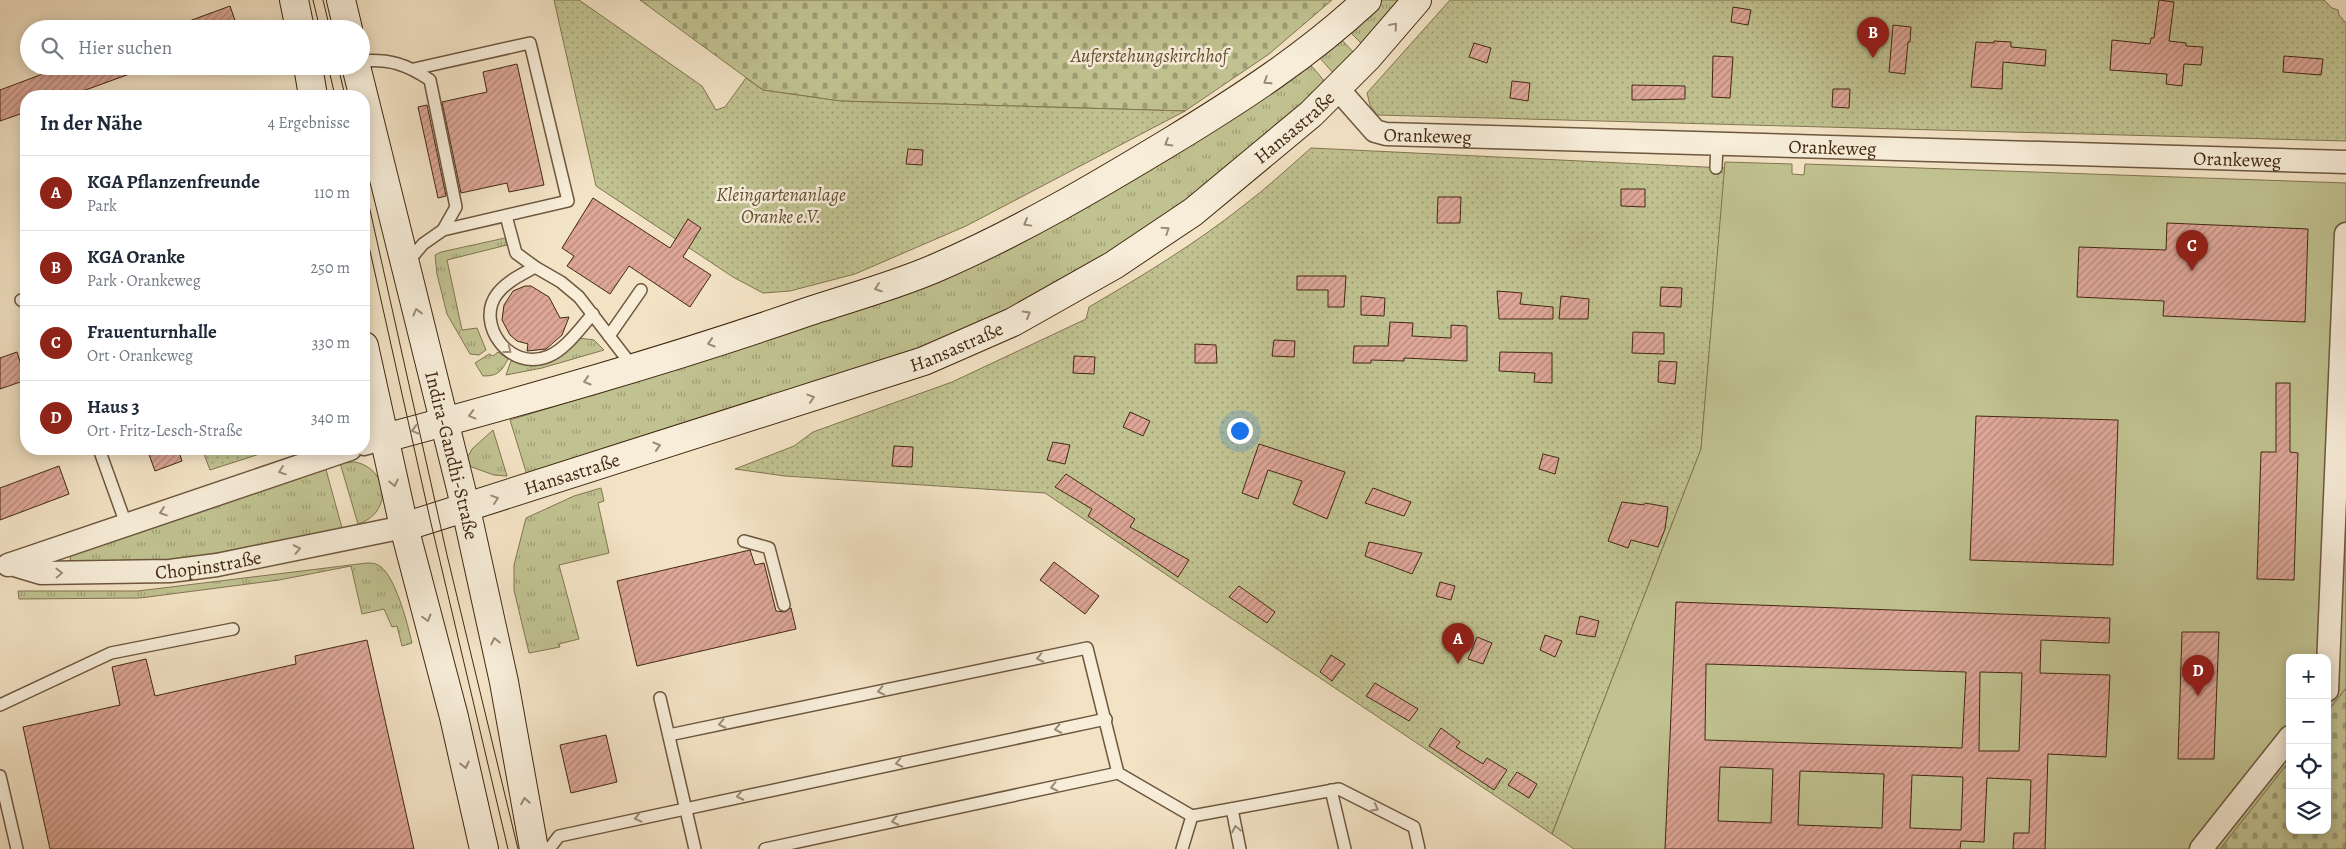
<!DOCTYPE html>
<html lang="de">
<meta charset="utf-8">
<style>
:root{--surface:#fff;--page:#f6f6f7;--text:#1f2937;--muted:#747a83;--line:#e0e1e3;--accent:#8f2418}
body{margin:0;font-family:Alegreya,serif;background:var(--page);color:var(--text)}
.controls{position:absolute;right:15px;bottom:15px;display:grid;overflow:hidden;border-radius:10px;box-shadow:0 2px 12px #0003}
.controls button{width:45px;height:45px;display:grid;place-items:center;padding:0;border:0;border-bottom:1px solid var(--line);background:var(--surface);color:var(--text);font:25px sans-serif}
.you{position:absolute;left:1239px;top:430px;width:18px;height:18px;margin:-12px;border:4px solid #fff;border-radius:50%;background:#1a73e8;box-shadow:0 0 0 8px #1a73e833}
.badge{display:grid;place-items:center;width:32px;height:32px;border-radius:50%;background:var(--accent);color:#fff;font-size:16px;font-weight:700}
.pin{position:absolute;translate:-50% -41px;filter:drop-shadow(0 1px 2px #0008)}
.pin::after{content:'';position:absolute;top:26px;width:18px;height:15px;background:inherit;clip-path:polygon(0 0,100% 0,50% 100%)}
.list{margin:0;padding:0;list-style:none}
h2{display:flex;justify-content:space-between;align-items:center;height:65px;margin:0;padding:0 20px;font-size:21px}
h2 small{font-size:16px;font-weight:400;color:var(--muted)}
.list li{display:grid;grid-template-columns:32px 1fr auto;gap:15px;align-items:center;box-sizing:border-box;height:75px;padding:0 20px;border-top:1px solid var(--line)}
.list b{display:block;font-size:19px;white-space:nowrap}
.list p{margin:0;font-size:16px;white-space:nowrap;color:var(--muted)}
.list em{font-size:16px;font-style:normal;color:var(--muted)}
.icon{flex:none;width:28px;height:28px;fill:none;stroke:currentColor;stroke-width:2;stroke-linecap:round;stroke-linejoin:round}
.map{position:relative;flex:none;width:2346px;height:849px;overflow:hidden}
.search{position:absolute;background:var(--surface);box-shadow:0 2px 12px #0003;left:20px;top:20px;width:350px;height:55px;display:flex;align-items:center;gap:12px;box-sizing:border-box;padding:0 18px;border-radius:28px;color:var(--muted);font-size:19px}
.panel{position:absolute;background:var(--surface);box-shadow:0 2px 12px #0003;left:20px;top:90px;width:350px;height:365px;border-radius:20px}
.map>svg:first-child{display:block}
.grass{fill:url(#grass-tufts);stroke:#827551}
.cemetery{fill:url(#cemetery-stones);stroke:#827551}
.park{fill:url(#park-dots);stroke:#827551}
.pitch{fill:#c1c291;stroke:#827551}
.building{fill:url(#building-hatch);stroke:#422811;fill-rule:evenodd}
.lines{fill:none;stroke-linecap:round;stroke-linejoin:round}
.lane-casing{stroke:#6e573e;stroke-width:14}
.street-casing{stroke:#6e573e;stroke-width:25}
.secondary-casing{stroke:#422811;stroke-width:30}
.lane{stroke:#f7edd9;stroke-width:11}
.street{stroke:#f7edd9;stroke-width:22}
.secondary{stroke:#f7edd9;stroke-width:28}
.tram{stroke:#422811;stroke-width:1}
.oneway{stroke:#9c8a75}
.labels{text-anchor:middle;stroke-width:5;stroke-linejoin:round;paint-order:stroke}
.park-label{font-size:19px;font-style:italic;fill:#624e31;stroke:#f7edd9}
.street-label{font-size:19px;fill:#422811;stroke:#f7edd9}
</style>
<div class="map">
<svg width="2346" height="849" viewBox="0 0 2346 849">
<defs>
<pattern id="grass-tufts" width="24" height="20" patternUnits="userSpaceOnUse" patternTransform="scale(1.25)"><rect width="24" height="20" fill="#c1c291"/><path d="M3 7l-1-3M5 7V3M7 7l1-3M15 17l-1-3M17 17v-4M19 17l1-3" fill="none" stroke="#9e9e75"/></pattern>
<pattern id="cemetery-stones" width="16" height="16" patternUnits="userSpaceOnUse" patternTransform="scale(1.25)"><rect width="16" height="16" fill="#c1c291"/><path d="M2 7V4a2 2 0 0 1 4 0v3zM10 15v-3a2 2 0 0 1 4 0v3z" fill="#9e9e75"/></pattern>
<pattern id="park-dots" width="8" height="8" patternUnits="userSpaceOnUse" patternTransform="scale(1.25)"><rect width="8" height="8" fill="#c1c291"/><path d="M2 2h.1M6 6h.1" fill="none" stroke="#9e9e75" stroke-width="1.8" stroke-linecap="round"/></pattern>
<pattern id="building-hatch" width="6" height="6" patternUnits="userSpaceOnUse" patternTransform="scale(1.25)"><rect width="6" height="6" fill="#dda697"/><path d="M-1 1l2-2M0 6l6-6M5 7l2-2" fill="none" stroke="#b5877a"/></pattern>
</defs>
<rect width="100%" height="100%" fill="#f3e3c5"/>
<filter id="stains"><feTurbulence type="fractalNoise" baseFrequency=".004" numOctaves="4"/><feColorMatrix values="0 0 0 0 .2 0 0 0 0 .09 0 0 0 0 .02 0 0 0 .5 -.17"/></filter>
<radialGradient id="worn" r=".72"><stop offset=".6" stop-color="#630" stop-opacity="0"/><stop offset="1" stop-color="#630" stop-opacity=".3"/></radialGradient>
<g class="grass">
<path d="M1380 0H1408L1365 47 1348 30Z"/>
<path d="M1339 37 1356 55 1335 75 1318 56Z"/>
<path d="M1309 63 1327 84 1241 163 1101 262 999 315 912 352 527 475 510 420 731 352 871 305Z"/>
<path d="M505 238 507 245 447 260 462 330 477 328 486 350 479 355 470 354 447 314 437 274 435 255 441 252Z"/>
<path d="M579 338 594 340 604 350 542 368 506 375 511 361 533 364Z"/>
<path d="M498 352 508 359C501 372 498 376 483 376L475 363 489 354 493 356Z"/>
<path d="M493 430 507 476 494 475 469 466 466 460 472 449Z"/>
<path d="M355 462C389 469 393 513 358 524L340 463Z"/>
<path d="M325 466 342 528 187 559 157 562 74 564 70 561 71 553Z"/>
<path d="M601 488 604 501 598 503 609 553 559 565 579 639 559 644 560 647 529 653 514 590V565L526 518 574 496Z"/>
<path d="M367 563C370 563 375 563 378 565 395 573 408 626 412 643L402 646 397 626 392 627 384 609 362 614 351 566 279 580 140 598 19 599 18 591H138Z"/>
</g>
<g class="cemetery">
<path d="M640 0H1332L1269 54 1185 111 840 101 763 90Z"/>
<path d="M2346 688V849H2220L2290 760V830H2327V712Z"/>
</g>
<g class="park">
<path d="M554 0H579L702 86 716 110 725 107 746 78 763 90 840 101 1185 111 966 226 855 274 790 291 763 293 733 277 596 186Z"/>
<path d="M1450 0H2324L2332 8 2338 10 2339 15 2346 23V141L1377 115 1370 105 1367 93Z"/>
<path d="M1311 148 1725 168 1701 449 1552 834 1045 493 785 476 735 469 794 446 813 432 952 382 1086 319 1089 307C1142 276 1195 244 1243 206 1267 188 1288 168 1311 148Z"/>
<path d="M202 449H275L210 470Z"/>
</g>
<path class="pitch" d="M1725 162 1792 164V174L1804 175 1805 164 2346 183V688L2327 712V658H2290V760L2220 849H1574L1552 834 1701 449Z"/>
<g class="building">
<path d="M2159 0 2174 2 2169 41 2186 43V46L2203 47 2201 65 2184 64 2182 86 2166 84 2167 74 2110 70 2112 40 2150 44 2151 38H2154Z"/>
<path d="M230 6 238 29H173V27Z"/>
<path d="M1733 7 1751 10 1748 25 1731 22Z"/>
<path d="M1893 25 1911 27 1910 42H1908L1905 74 1889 72Z"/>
<path d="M1994 41 2011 42V47L2046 50 2045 66 2003 62 2002 89 1971 87 1976 42 1994 43Z"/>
<path d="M1474 43 1491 48 1487 63 1469 57Z"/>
<path d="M1713 56 1733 57 1730 98 1712 97Z"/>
<path d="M2284 56 2323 59 2321 75 2283 72Z"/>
<path d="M517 64 544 185 509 192 507 183 461 193 442 102 487 92 483 72Z"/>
<path d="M64 66H146V68L69 96H26V112L0 121V90Z"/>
<path d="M1512 81 1530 83 1528 101 1510 98Z"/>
<path d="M1632 85 1685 86V99L1632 100Z"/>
<path d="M1833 89H1850L1849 108 1832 107Z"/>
<path d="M427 105 446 196 438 198 418 107Z"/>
<path d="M908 149 923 150 922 165 906 164Z"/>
<path d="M1621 189H1645V207L1621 206Z"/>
<path d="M1438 197H1461L1460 223H1437Z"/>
<path d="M593 198 670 248 688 219 701 228 683 257 711 275 690 307 629 266 610 294 567 266 574 256 562 248Z"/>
<path d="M2167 223 2308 229 2305 322 2163 316 2164 301 2077 297 2079 247 2166 250Z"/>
<path d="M1297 276H1346L1344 307H1328V290H1297Z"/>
<path d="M525 286H531L549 297 560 318 569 317 562 335 546 349 527 351 528 344 517 341 510 335 502 320 504 305 513 291Z"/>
<path d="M1661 287 1682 288 1681 307 1660 306Z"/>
<path d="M1497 291 1522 293 1520 304 1553 307V319H1499Z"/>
<path d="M1361 296 1385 298 1384 316 1361 315Z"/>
<path d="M1561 296 1589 299 1588 319H1559Z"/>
<path d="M1390 322 1413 323 1412 336 1451 338V325L1467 326V361L1404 358V361L1371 360V363H1353L1354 346H1388Z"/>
<path d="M1633 332 1664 333V354L1632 353Z"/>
<path d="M1274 340 1295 341 1294 357 1272 356Z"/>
<path d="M1195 344 1216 345 1217 363H1195Z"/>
<path d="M17 352 26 380 0 389V358Z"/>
<path d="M1500 352 1552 353V383L1534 382 1535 373 1499 371Z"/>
<path d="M1074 356 1095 357 1094 374 1073 373Z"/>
<path d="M1659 361 1677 362 1675 384 1658 382Z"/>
<path d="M2276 383H2290V452L2298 453 2294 580 2257 579 2261 452H2276Z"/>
<path d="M1130 412 1150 421 1143 436 1123 427Z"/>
<path d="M1976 416 2118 420 2113 565 1970 560Z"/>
<path d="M1053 442 1070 445 1065 464 1047 460Z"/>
<path d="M1259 444 1345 472 1327 519 1293 504 1302 481 1268 470 1258 499 1242 493Z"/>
<path d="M894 446 913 447 912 467 892 466Z"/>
<path d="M147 449H178L182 461 155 471Z"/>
<path d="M1543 454 1559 458 1555 474 1539 469Z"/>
<path d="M59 466 69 494 0 520V488Z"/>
<path d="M1066 474 1135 519 1130 527 1189 560 1178 577 1088 516 1092 509 1055 487Z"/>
<path d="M1373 488 1411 502 1404 516 1365 503Z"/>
<path d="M1622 502 1644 505 1645 503 1668 507 1665 529 1658 547 1631 540 1628 548 1608 541Z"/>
<path d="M1369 542 1422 553 1412 574 1365 556Z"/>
<path d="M750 550 755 565 764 563 776 611 785 612 791 608 796 629 637 666 617 581Z"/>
<path d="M1054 562 1099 596 1085 614 1040 580Z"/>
<path d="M1440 582 1455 586 1451 600 1436 596Z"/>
<path d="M1239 586 1275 612 1267 623 1229 597Z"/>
<path d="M1676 602 2110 618 2109 643 2041 640 2040 673 2110 675 2106 757 2048 754 2045 849H2013L2014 833H2029L2031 780 1987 778 1984 842 1961 841 1960 849H1665ZM1706 664 1966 672 1962 748 1705 740ZM1980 672 2022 673 2019 751H1979ZM1720 767 1773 769 1771 823 1718 821ZM1800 771 1884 774 1882 828 1798 825ZM1912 775 1963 777 1961 830 1910 828Z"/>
<path d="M1580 616 1599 621 1595 637 1576 634Z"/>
<path d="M2182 632H2219L2214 759H2178Z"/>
<path d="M1545 635 1562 641 1555 657 1540 650Z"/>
<path d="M1477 637 1492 643 1483 664 1468 659Z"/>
<path d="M367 640 414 849H50L23 727 120 705 112 667 146 659 155 696 296 664 295 656Z"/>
<path d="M1331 655 1345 664 1332 681 1320 672Z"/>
<path d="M1375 683 1418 709 1409 721 1366 696Z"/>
<path d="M1441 728 1460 742 1456 747 1483 764 1487 758 1507 770 1494 790 1429 746Z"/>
<path d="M606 735 617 782 571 793 560 745Z"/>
<path d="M1517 772 1537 784 1529 798 1508 785Z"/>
</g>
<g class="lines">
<g class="lane-casing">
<g id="lane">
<path d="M361 61C390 59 406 64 430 80L456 207 443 230 423 244 407 263"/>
<path d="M414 69 530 43 568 201 443 230"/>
<path d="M1716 168 1717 144"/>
<path d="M506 216 516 253 535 267 561 282 579 297 633 367"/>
<path d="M535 267C521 275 507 281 497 294 475 323 509 373 549 356 566 349 580 328 593 314"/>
<path d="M21 300 26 303"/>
<path d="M609 336 641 290"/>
<path d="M99 449 126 524"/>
<path d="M744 541 769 548 784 605"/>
<path d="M660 698 695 849"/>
<path d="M0 705 111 653 233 629"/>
<path d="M669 735 1087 648 1118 773 1192 816 1339 789 1414 827 1419 849"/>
<path d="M0 776 17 849"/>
<path d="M1331 790 1345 849"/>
<path d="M1232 809 1240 849"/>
<path d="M549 849 559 836 1106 719"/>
<path d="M765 849 1118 773"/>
<path d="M1182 849 1192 816"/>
</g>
</g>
<g class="street-casing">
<g id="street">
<path id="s1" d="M1338 89 1375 131 1386 134 2346 162"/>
<path d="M364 444 385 438"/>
<path id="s2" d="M11 564 41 573 170 571 217 565 404 527"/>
<path d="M8 565 350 449"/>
<path d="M2327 690 2346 234"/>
<path d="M2201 849 2290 737"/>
</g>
</g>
<g class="secondary-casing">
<g id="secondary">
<path d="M294 0 300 29"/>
<path d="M341 0 348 29"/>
<path d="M308 66 313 96"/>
<path id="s3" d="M356 66 466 509 504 682 534 849"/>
<path d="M364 346 404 527 454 717 484 849"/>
<path d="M385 438C526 400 666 361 804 313 848 298 895 286 938 267 1019 232 1097 186 1173 140 1242 98 1308 55 1367 0"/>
<path id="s4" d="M404 527 924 361 1013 322 1114 265 1193 212 1311 114 1367 58 1417 0"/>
</g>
</g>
<use href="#lane" class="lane"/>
<use href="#street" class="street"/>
<use href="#secondary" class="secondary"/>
<g class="tram">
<path d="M313 0 320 29"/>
<path d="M323 0 330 29"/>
<path d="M328 66 335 96"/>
<path d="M338 66 345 96"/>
<path d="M364 183 447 555 518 849"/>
<path d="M364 224 430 519 508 849"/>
</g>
</g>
<defs><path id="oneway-chevron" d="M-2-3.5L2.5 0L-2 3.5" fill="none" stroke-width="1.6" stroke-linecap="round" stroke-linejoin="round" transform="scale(1.25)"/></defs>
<g class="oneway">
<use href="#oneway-chevron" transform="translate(1394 26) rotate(-49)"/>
<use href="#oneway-chevron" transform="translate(1267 81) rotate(147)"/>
<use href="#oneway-chevron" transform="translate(1168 143) rotate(149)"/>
<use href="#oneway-chevron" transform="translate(1027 223) rotate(151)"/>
<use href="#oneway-chevron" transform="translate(1166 230) rotate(-34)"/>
<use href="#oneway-chevron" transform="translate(878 288) rotate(161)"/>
<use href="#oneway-chevron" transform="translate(417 312) rotate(-104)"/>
<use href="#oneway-chevron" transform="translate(1027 314) rotate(-30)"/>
<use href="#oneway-chevron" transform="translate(711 343) rotate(163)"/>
<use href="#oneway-chevron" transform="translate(508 350) rotate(38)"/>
<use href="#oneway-chevron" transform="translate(587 381) rotate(163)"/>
<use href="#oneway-chevron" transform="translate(811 398) rotate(-18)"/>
<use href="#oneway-chevron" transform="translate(472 415) rotate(165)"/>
<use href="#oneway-chevron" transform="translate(415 430) rotate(165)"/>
<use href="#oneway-chevron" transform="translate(657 446) rotate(-17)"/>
<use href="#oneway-chevron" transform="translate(282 471) rotate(161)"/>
<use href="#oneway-chevron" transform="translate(394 483) rotate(78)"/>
<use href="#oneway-chevron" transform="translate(495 499) rotate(-19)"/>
<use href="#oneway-chevron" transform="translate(163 512) rotate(161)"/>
<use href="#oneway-chevron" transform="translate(297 549) rotate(-12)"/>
<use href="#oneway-chevron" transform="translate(59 573) rotate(-1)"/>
<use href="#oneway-chevron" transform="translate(427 618) rotate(75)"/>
<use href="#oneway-chevron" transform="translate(495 641) rotate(-102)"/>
<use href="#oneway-chevron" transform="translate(1040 658) rotate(168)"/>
<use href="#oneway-chevron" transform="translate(881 691) rotate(168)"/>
<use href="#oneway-chevron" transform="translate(722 724) rotate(168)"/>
<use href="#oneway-chevron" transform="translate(1058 729) rotate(168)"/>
<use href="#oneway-chevron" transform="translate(899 763) rotate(168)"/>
<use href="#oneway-chevron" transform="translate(465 765) rotate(77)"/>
<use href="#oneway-chevron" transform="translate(1054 787) rotate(168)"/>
<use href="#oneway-chevron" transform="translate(740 796) rotate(168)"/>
<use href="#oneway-chevron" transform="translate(525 801) rotate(-100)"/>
<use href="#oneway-chevron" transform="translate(1375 808) rotate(27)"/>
<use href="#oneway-chevron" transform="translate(638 818) rotate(167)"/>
<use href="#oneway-chevron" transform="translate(895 821) rotate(168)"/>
<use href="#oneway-chevron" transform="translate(1236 829) rotate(-101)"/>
</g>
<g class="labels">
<g class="park-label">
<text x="1149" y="62">Auferstehungskirchhof</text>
<text x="781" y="201">Kleingartenanlage<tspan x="781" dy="22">Oranke e.V.</tspan></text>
</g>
<g class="street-label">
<text dy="7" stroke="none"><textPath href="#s4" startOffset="986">Hansastraße</textPath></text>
<text dy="7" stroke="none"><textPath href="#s1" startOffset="109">Orankeweg</textPath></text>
<text dy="7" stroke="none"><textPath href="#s1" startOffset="514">Orankeweg</textPath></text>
<text dy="7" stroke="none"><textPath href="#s1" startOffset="919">Orankeweg</textPath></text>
<text dy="7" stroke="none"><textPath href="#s4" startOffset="581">Hansastraße</textPath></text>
<text dy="7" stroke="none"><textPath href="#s3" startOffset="401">Indira-Gandhi-Straße</textPath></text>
<text dy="7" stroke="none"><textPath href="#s4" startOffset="176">Hansastraße</textPath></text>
<text dy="7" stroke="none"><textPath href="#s2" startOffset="199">Chopinstraße</textPath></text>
</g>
</g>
<rect width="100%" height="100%" filter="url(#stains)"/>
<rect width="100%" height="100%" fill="url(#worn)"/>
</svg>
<div class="controls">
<button>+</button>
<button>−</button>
<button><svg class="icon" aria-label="locate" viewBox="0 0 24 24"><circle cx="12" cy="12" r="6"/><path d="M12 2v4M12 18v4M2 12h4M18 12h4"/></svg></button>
<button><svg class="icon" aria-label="layers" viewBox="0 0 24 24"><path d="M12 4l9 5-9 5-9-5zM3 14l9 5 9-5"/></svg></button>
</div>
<div class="you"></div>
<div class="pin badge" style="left:1458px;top:664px">A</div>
<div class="pin badge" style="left:1873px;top:58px">B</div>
<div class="pin badge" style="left:2192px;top:271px">C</div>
<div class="pin badge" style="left:2198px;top:696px">D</div>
<div class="search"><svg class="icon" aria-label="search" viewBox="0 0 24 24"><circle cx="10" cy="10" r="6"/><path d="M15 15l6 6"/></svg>Hier suchen</div>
<section class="panel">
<h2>In der Nähe<small>4 Ergebnisse</small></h2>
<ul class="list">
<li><span class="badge">A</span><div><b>KGA Pflanzenfreunde</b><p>Park</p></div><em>110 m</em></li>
<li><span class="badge">B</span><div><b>KGA Oranke</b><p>Park · Orankeweg</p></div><em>250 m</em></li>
<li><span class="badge">C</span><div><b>Frauenturnhalle</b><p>Ort · Orankeweg</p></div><em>330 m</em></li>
<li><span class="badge">D</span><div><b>Haus 3</b><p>Ort · Fritz-Lesch-Straße</p></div><em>340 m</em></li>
</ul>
</section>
</div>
